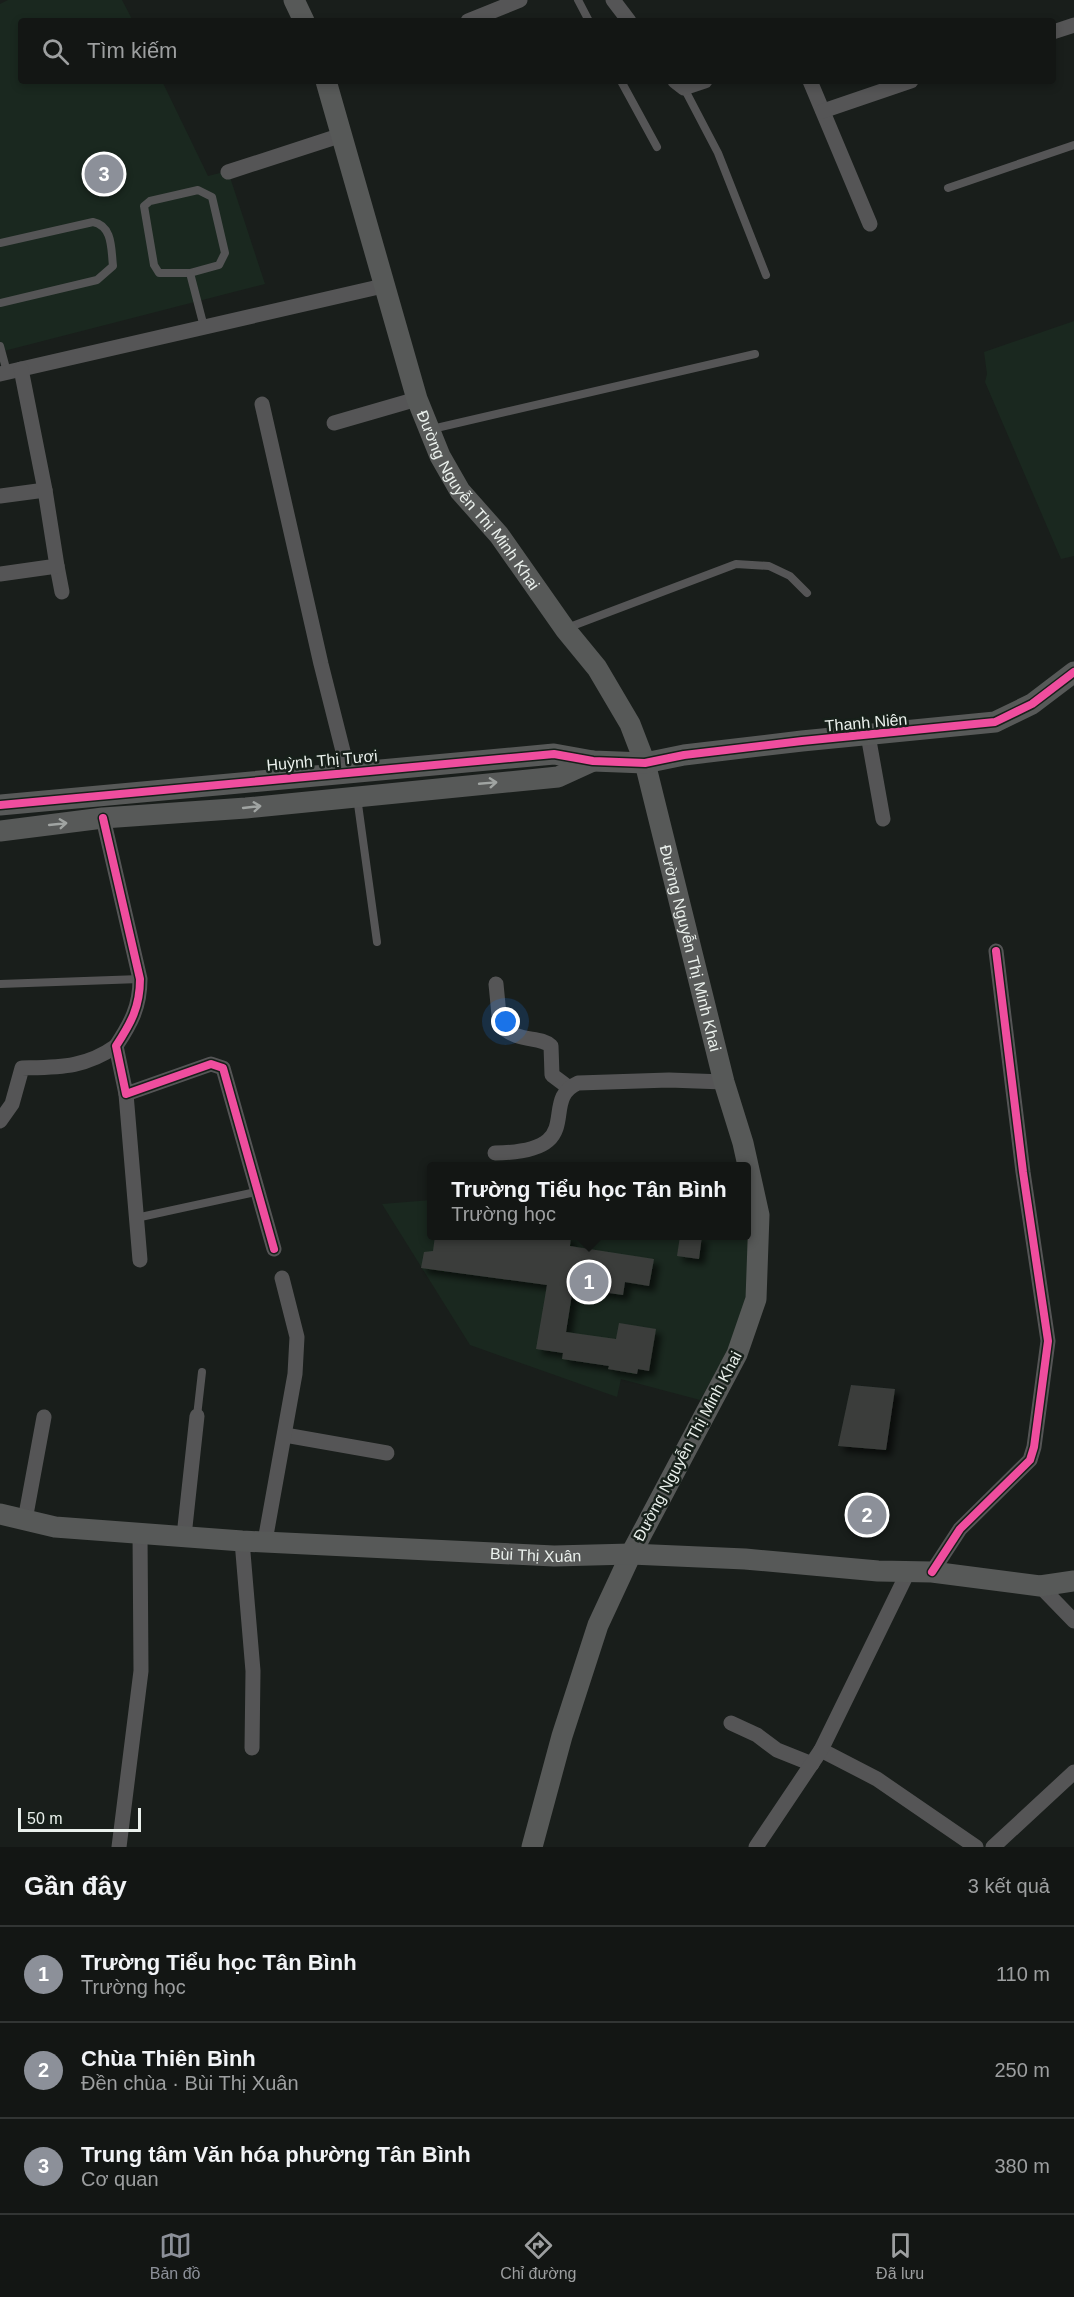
<!DOCTYPE html>
<html lang="vi">
<meta charset="utf-8">
<style>
:root{--surface:#131614;--page:#202322;--text:#f1f3f6;--muted:#9d9fa0;--line:#323534;--accent:#8c9099}
body{margin:0;font-family:Helvetica,sans-serif;background:var(--page);color:var(--text)}
.scale{position:absolute;left:18px;bottom:15px;width:123px;box-sizing:border-box;padding-left:6px;border:3px solid #eaf0ec;border-top:0;font-size:16px;line-height:21px;white-space:nowrap;color:#eaf0ec;-webkit-text-stroke:4px #17201a;paint-order:stroke}
.you{position:absolute;left:506px;top:1022px;width:21px;height:21px;margin:-15px;border:4px solid #fff;border-radius:50%;background:#1a73e8;box-shadow:0 0 0 9px #1a73e833}
.badge{display:grid;place-items:center;width:39px;height:39px;border-radius:50%;background:var(--accent);color:#fff;font-size:20px;font-weight:700}
.pin{position:absolute;translate:-50% -50%;border:3px solid #fff;box-shadow:0 2px 6px #0006}
.popup{position:absolute;left:427px;top:1162px;width:324px;height:78px;box-sizing:border-box;display:grid;place-content:center;border-radius:6px;background:var(--surface);filter:drop-shadow(0 2px 4px #0005);font-size:20px;white-space:nowrap;color:var(--muted)}
.popup b{font-size:22px;color:var(--text)}
.popup::after{content:'';position:absolute;left:50%;top:100%;margin-left:-12px;border:12px solid transparent;border-top-color:var(--surface)}
.list{margin:0;padding:0;list-style:none}
h2{display:flex;justify-content:space-between;align-items:center;height:78px;margin:0;padding:0 24px;font-size:26px}
h2 small{font-size:20px;font-weight:400;color:var(--muted)}
.list li{display:grid;grid-template-columns:39px 1fr auto;gap:18px;align-items:center;box-sizing:border-box;height:96px;padding:0 24px;border-top:2px solid var(--line)}
.list b{display:block;font-size:22px;white-space:nowrap}
.list p{margin:0;font-size:20px;white-space:nowrap;color:var(--muted)}
.list em{font-size:20px;font-style:normal;color:var(--muted)}
.icon{flex:none;width:33px;height:33px;fill:none;stroke:currentColor;stroke-width:2;stroke-linecap:round;stroke-linejoin:round}
.map{position:relative;flex:none;width:1074px;height:1847px;overflow:hidden}
.search{position:absolute;background:var(--surface);box-shadow:0 3px 9px #0003;left:18px;right:18px;top:18px;height:66px;display:flex;align-items:center;gap:15px;box-sizing:border-box;padding:0 21px;border-radius:6px;color:var(--muted);font-size:22px}
.sheet{height:366px;background:var(--surface)}
nav{display:flex;justify-content:space-around;align-items:center;box-sizing:border-box;height:84px;border-top:2px solid var(--line);background:var(--surface);font-size:16px;color:var(--muted)}
nav a{display:grid;justify-items:center;gap:3px}
nav .on{color:var(--accent)}
.map>svg:first-child{display:block}
.built{fill:#1a281f}
.building{fill:#3a3e3b;filter:url(#shadow)}
.lines{fill:none;stroke-linecap:round;stroke-linejoin:round}
.lane{stroke:#555556;stroke-width:8}
.street{stroke:#555556;stroke-width:15}
.secondary{stroke:#575958;stroke-width:21}
.cycleway-casing{stroke:#17201a;stroke-width:11}
.cycleway{stroke:#ef4d9e;stroke-width:8}
.oneway{stroke:#a0a4a2}
.labels{text-anchor:middle;stroke-width:5;stroke-linejoin:round;paint-order:stroke}
.street-label{font-size:16px;fill:#eaf0ec;stroke:#17201a}
</style>
<div class="map">
<svg width="1074" height="1847" viewBox="0 0 1074 1847">
<defs>
<filter id="shadow"><feDropShadow dx="5.5" dy="5.5" stdDeviation="3" flood-color="#0009"/></filter>
</defs>
<rect width="100%" height="100%" fill="#191e1b"/>
<g class="built">
<path d="M8 0H122L133 21H21V81H162L208 176 228 171 265 284 0 352V4Z"/>
<path d="M1074 321V556L1061 559 985 382 987 374 984 352Z"/>
<path d="M431 1200 432 1236H746L747 1218H750L747 1297 728 1351 700 1400 621 1379 617 1397 470 1345 382 1204Z"/>
</g>
<g class="building">
<path d="M435 1236H571L570 1246 654 1259 649 1286 625 1282 623 1295 573 1288 566 1332 616 1339 619 1323 656 1329 649 1371 638 1369 637 1374 608 1369 609 1366 562 1359 563 1353 536 1349 547 1285 421 1268 424 1252 433 1251Z"/>
<path d="M680 1236H702L699 1259 677 1256Z"/>
<path d="M851 1385 895 1389 886 1450 838 1446Z"/>
</g>
<g class="lines">
<g class="lane">
<path d="M578 0 589 21"/>
<path d="M621 81 657 147"/>
<path d="M684 88 718 153 766 275"/>
<path d="M948 188 1074 145"/>
<path d="M198 190 212 197 225 253 219 265 190 273H159L154 265 144 206 150 201Z"/>
<path d="M0 243 93 222C113 226 111 249 113 266L97 280 0 303"/>
<path d="M190 273 204 327"/>
<path d="M0 346 7 372"/>
<path d="M432 429 755 354"/>
<path d="M567 628 736 564 769 566 790 576 807 593"/>
<path d="M357 797 377 942"/>
<path d="M0 984 140 979"/>
<path d="M136 1218 256 1192"/>
<path d="M197 1416 202 1372"/>
</g>
<g class="street">
<path d="M613 0 629 21"/>
<path d="M468 21 520 0"/>
<path d="M1053 32 1074 25"/>
<path d="M675 81 684 88 705 81"/>
<path d="M810 81 870 224"/>
<path d="M823 111 911 81"/>
<path d="M228 172 342 135"/>
<path d="M0 374 383 286"/>
<path d="M262 404 321 664 348 771"/>
<path d="M334 423 417 399"/>
<path d="M0 496 45 490"/>
<path d="M57 566 62 592"/>
<path d="M0 574 57 566 45 490 21 369"/>
<path d="M868 735 883 819"/>
<path d="M103 818 140 979C140 1007 131 1023 116 1046L126 1094 211 1064 223 1068 274 1249"/>
<path d="M496 984 500 1025C519 1044 539 1035 551 1046L552 1075 568 1087"/>
<path d="M126 1094 140 1260"/>
<path d="M0 1121 12 1104 22 1068C59 1067 85 1068 116 1046"/>
<path d="M495 1153C591 1152 537 1101 578 1083L669 1080 724 1082"/>
<path d="M285 1435 387 1453"/>
<path d="M25 1520 44 1417"/>
<path d="M184 1536 197 1416"/>
<path d="M242 1541 253 1671 252 1748"/>
<path d="M265 1541 295 1374 297 1337 282 1278"/>
<path d="M932 1572 960 1529 1030 1460 1034 1447 1048 1341 1023 1172 996 951"/>
<path d="M1040 1586 1074 1621"/>
<path d="M731 1723 757 1735 777 1750 812 1764"/>
<path d="M821 1750 877 1779 976 1847"/>
<path d="M119 1847 141 1671 140 1533"/>
<path d="M756 1847 821 1750 908 1572"/>
<path d="M993 1847 1074 1772"/>
</g>
<g class="secondary">
<path d="M294 0 304 21"/>
<path id="s1" d="M326 81 417 399 440 456 460 491 499 535 565 629 597 668 630 724 645 763 724 1082 743 1143 759 1215 756 1299 737 1354 631 1554 598 1625 562 1736 532 1847"/>
<path d="M0 805 554 754 593 761 645 763 684 755 802 741 995 722 1032 704 1074 672"/>
<path d="M0 831 103 818 246 808 558 777 593 761"/>
<path id="s2" d="M0 1514 55 1527 242 1541 554 1556 631 1554 745 1559 878 1571 932 1572 1040 1586 1074 1581"/>
</g>
<g class="cycleway-casing">
<g id="cycleway">
<path d="M0 805 554 754 593 761 645 763 684 755 802 741 995 722 1032 704 1074 672"/>
<path d="M103 818 140 979C140 1007 131 1023 116 1046L126 1094 211 1064 223 1068 274 1249"/>
<path d="M932 1572 960 1529 1030 1460 1034 1447 1048 1341 1023 1172 996 951"/>
</g>
</g>
<use href="#cycleway" class="cycleway"/>
</g>
<defs><path id="oneway-shaft" d="M-6 0H5M1.5-3L5.5 0L1.5 3" fill="none" stroke-width="1.6" stroke-linecap="round" stroke-linejoin="round" transform="scale(1.5)"/></defs>
<g class="oneway">
<use href="#oneway-shaft" transform="translate(488 783) rotate(-5)"/>
<use href="#oneway-shaft" transform="translate(252 807) rotate(-6)"/>
<use href="#oneway-shaft" transform="translate(58 824) rotate(-6)"/>
</g>
<g class="labels">
<g class="street-label">
<text dy="6" stroke="none"><textPath href="#s1" startOffset="450">Đường Nguyễn Thị Minh Khai</textPath></text>
<text transform="translate(866 722) rotate(-5)" y="6">Thanh Niên</text>
<text transform="translate(322 760) rotate(-5)" y="6">Huỳnh Thị Tươi</text>
<text dy="6" stroke="none"><textPath href="#s1" startOffset="954">Đường Nguyễn Thị Minh Khai</textPath></text>
<text transform="translate(687 1446) rotate(-62)" y="6">Đường Nguyễn Thị Minh Khai</text>
<text dy="6" stroke="none"><textPath href="#s2" startOffset="538">Bùi Thị Xuân</textPath></text>
</g>
</g>
</svg>
<div class="scale">50 m</div>
<div class="you"></div>
<div class="pin badge" style="left:589px;top:1282px">1</div>
<div class="popup"><b>Trường Tiểu học Tân Bình</b>Trường học</div>
<div class="pin badge" style="left:867px;top:1515px">2</div>
<div class="pin badge" style="left:104px;top:174px">3</div>
<div class="search"><svg class="icon" aria-label="search" viewBox="0 0 24 24"><circle cx="10" cy="10" r="6"/><path d="M15 15l6 6"/></svg>Tìm kiếm</div>
</div>
<section class="sheet">
<h2>Gần đây<small>3 kết quả</small></h2>
<ul class="list">
<li><span class="badge">1</span><div><b>Trường Tiểu học Tân Bình</b><p>Trường học</p></div><em>110 m</em></li>
<li><span class="badge">2</span><div><b>Chùa Thiên Bình</b><p>Đền chùa · Bùi Thị Xuân</p></div><em>250 m</em></li>
<li><span class="badge">3</span><div><b>Trung tâm Văn hóa phường Tân Bình</b><p>Cơ quan</p></div><em>380 m</em></li>
</ul>
</section>
<nav>
<a class="on"><svg class="icon" aria-label="map" viewBox="0 0 24 24"><path d="M3 6l6-2 6 2 6-2v14l-6 2-6-2-6 2zM9 4v14M15 6v14"/></svg>Bản đồ</a>
<a><svg class="icon" aria-label="directions" viewBox="0 0 24 24"><path d="M12 3l9 9-9 9-9-9zM9 14v-3h6M13 9l2 2-2 2"/></svg>Chỉ đường</a>
<a><svg class="icon" aria-label="saved" viewBox="0 0 24 24"><path d="M7 4h10v16l-5-4-5 4z"/></svg>Đã lưu</a>
</nav>
